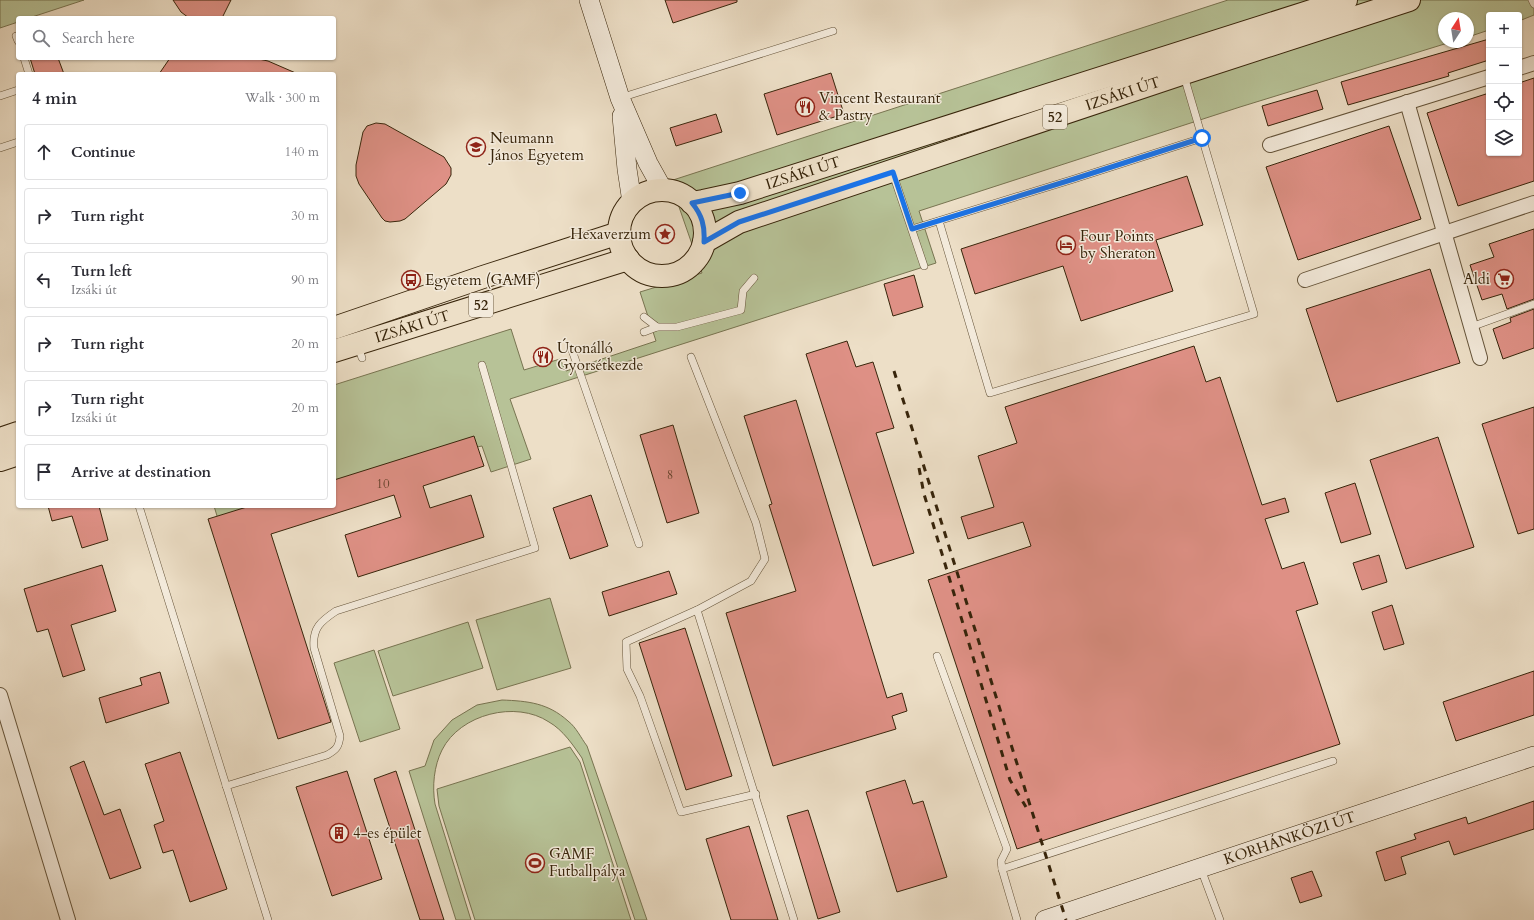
<!DOCTYPE html>
<meta charset="utf-8">
<style>
:root{--surface:#fff;--page:#f7f7f7;--text:#2b2b33;--muted:#7c7c81;--line:#e1e1e2}
body{margin:0;font-family:Cardo,serif;background:var(--page);color:var(--text)}
.controls{position:absolute;right:12px;top:12px;display:grid;overflow:hidden;border-radius:4px;box-shadow:0 1px 3px #0004}
.controls button{width:36px;height:36px;display:grid;place-items:center;padding:0;border:0;border-bottom:1px solid var(--line);background:var(--surface);color:var(--text);font:20px sans-serif}
.compass{position:absolute;left:1438px;top:12px;width:36px;height:36px;border-radius:50%;background:var(--surface);box-shadow:0 1px 3px #0004;rotate:12deg}
.stop{position:absolute;width:12px;height:12px;margin:-9px;border:3px solid #1a73e8;border-radius:50%;background:#fff}
.stop.end{background:#1a73e8;border-color:#fff;box-shadow:0 1px 4px #0008}
.list{margin:0;padding:0;list-style:none}
h2{display:flex;justify-content:space-between;align-items:center;height:52px;margin:0;padding:0 16px;font-size:17px}
h2 small{font-size:13px;font-weight:400;color:var(--muted)}
.list li{display:grid;grid-template-columns:26px 1fr auto;gap:12px;align-items:center;box-sizing:border-box;height:56px;margin:0 8px 8px;padding:0 8px;border:1px solid var(--line);border-radius:4px}
.list b{display:block;font-size:15px;white-space:nowrap}
.list p{margin:0;font-size:13px;white-space:nowrap;color:var(--muted)}
.list em{font-size:13px;font-style:normal;color:var(--muted)}
.icon{flex:none;width:22px;height:22px;fill:none;stroke:currentColor;stroke-width:2;stroke-linecap:round;stroke-linejoin:round}
.map{position:relative;flex:none;width:1534px;height:920px;overflow:hidden}
.search{position:absolute;background:var(--surface);box-shadow:0 1px 3px #0004;left:16px;top:16px;width:320px;height:44px;display:flex;align-items:center;gap:10px;box-sizing:border-box;padding:0 14px;border-radius:4px;color:var(--muted);font-size:15px}
.panel{position:absolute;background:var(--surface);box-shadow:0 1px 3px #0004;left:16px;top:72px;width:320px;height:436px;border-radius:4px}
.map>svg:first-child{display:block}
.green{fill:#b7c297;stroke:#787451}
.building{fill:#de9085;stroke:#38250b}
.lines{fill:none;stroke-linecap:round;stroke-linejoin:round}
.lane-casing{stroke:#65543a;stroke-width:8}
.street-casing{stroke:#65543a;stroke-width:16}
.secondary-casing{stroke:#38250b;stroke-width:20}
.primary-casing{stroke:#38250b;stroke-width:24}
.lane{stroke:#f3eadb;stroke-width:7}
.street{stroke:#f3eadb;stroke-width:14}
.secondary{stroke:#f3eadb;stroke-width:19}
.primary{stroke:#eddfc7;stroke-width:22}
.rail{stroke:#38250b;stroke-width:3;stroke-dasharray:7 7;stroke-linecap:butt}
.route{stroke:#1a73e8;stroke-width:5}
.labels{text-anchor:middle;stroke-width:3;stroke-linejoin:round;paint-order:stroke}
.number-label{font-size:13px;fill:#62402a}
.shield{fill:#f3eadb;stroke:#706049;stroke-width:1}
.shield-label{font-size:14px;font-weight:bold;fill:#38250b}
.street-label{font-size:15px;fill:#38250b;stroke:#f3eadb}
.poi-label{font-size:15px;fill:#38250b;stroke:#f3eadb;text-anchor:start}
</style>
<div class="map">
<svg width="1534" height="920" viewBox="0 0 1534 920">
<rect width="100%" height="100%" fill="#eddfc7"/>
<filter id="stains"><feTurbulence type="fractalNoise" baseFrequency=".005" numOctaves="4"/><feColorMatrix values="0 0 0 0 .2 0 0 0 0 .09 0 0 0 0 .02 0 0 0 .5 -.17"/></filter>
<radialGradient id="worn" r=".72"><stop offset=".6" stop-color="#630" stop-opacity="0"/><stop offset="1" stop-color="#630" stop-opacity=".3"/></radialGradient>
<g class="green">
<path d="M0 0H84L29 18H18V22L0 28Z"/>
<path d="M1228 0H1534V15L1519 21V15H1489V30L1468 37V18H1444V42H1451L1240 107 919 211 936 263 510 399 531 459 491 472 482 446 384 465 334 488V385L511 329 524 370 560 359 566 371 656 341 640 292 702 273 670 181Z"/>
<path d="M214 506H297L221 529Z"/>
<path d="M550 598 571 668 497 690 476 620Z"/>
<path d="M468 622 483 668 393 696 378 651Z"/>
<path d="M374 650 400 729 360 742 334 663Z"/>
<path d="M502 700C528 701 548 703 568 721 576 727 581 738 587 746L647 920H635L582 758C573 745 563 730 549 722 516 700 460 714 442 750 434 766 432 786 435 804L471 920H456L409 771 425 766 434 740 452 720 477 705Z"/>
<path d="M570 747 580 762 631 920H475L439 806 437 789Z"/>
</g>
<g class="building">
<path d="M173 0H231L222 18H189L181 12Z"/>
<path d="M665 0H737V2L673 23Z"/>
<path d="M1489 39V60L1448 73 1449 76 1348 105 1341 82Z"/>
<path d="M30 58H58L64 74H35Z"/>
<path d="M170 58H254L268 61 298 74H159Z"/>
<path d="M831 73 844 114 777 135 764 94Z"/>
<path d="M1534 78V181L1458 206 1427 113 1489 93V153H1519V83Z"/>
<path d="M1317 90 1323 109 1268 126 1262 106Z"/>
<path d="M716 114 722 132 676 146 670 128Z"/>
<path d="M376 123 385 124 444 157 451 168V175L446 184 405 219 400 221 390 222 385 221 382 218 359 184 356 176V165L363 132 367 126Z"/>
<path d="M1389 126 1421 219 1298 260 1266 167Z"/>
<path d="M1187 176 1203 225 1156 240 1173 291 1081 321 1063 266 975 294 961 249Z"/>
<path d="M1534 229V299L1507 309 1502 294 1482 300 1470 265 1494 257 1489 244Z"/>
<path d="M1430 269 1460 363 1337 402 1306 309Z"/>
<path d="M914 275 923 307 893 316 884 284Z"/>
<path d="M1534 309V348L1503 359 1493 329 1511 322 1510 318Z"/>
<path d="M847 341 856 367 873 362 894 428 876 433 914 553 873 566 806 354Z"/>
<path d="M1194 346 1206 382 1220 377 1262 505 1285 498 1289 512 1265 519 1282 569 1304 562 1318 604 1296 611 1340 744 1017 849 928 580 1031 546 1023 522 968 539 961 517 994 507 978 456 1017 443 1005 407Z"/>
<path d="M796 400 887 698 902 693 907 711 892 716 896 729 773 766 726 613 796 591 769 505 772 504 744 416Z"/>
<path d="M1534 407V529L1518 534 1482 424Z"/>
<path d="M673 425 699 513 667 523 640 435Z"/>
<path d="M474 436 484 466 423 486 430 508 471 495 484 537 358 577 345 535 401 517 394 495 271 534 331 722 278 739 208 519 250 506H334V480Z"/>
<path d="M1438 437 1474 547 1406 569 1370 460Z"/>
<path d="M1355 483 1371 534 1341 543 1325 493Z"/>
<path d="M591 495 608 546 570 559 553 508Z"/>
<path d="M48 506H99L108 540 82 548 72 516 52 521Z"/>
<path d="M1379 555 1387 582 1362 590 1353 563Z"/>
<path d="M102 565 116 611 71 625 85 670 63 677 48 629 37 632 24 589Z"/>
<path d="M669 571 677 594 609 616 602 592Z"/>
<path d="M1392 605 1404 644 1384 650 1372 612Z"/>
<path d="M685 628 732 776 686 790 639 643Z"/>
<path d="M1534 671V715L1456 741 1443 702Z"/>
<path d="M160 672 169 703 106 723 99 698 142 685 140 678Z"/>
<path d="M180 752 227 889 190 902 173 850 163 853 154 825 164 821 145 764Z"/>
<path d="M84 761 104 815 120 809 141 868 110 879 70 767Z"/>
<path d="M347 771 382 879 332 896 296 787Z"/>
<path d="M396 771 444 920H420L374 779Z"/>
<path d="M905 780 913 804 923 801 947 877 897 892 866 792Z"/>
<path d="M1534 801V829L1454 855 1449 841 1401 857 1406 874 1385 881 1376 852 1416 839 1414 834 1466 817 1468 824Z"/>
<path d="M808 810 840 912 818 919 787 816Z"/>
<path d="M749 826 778 920H731L706 839Z"/>
<path d="M1312 871 1322 896 1300 903 1291 878Z"/>
</g>
<g class="lines">
<g class="lane-casing">
<g id="lane">
<path d="M1532 0 1534 4"/>
<path d="M16 36 18 41"/>
<path d="M24 58 29 74"/>
<path d="M0 96 18 90"/>
<path d="M620 98 833 31"/>
<path d="M0 148 18 142"/>
<path d="M893 174 924 266"/>
<path d="M939 221 990 393 1254 314 1184 76"/>
<path d="M912 229 1074 179 1202 138"/>
<path d="M644 317 657 327H677L741 310 743 291 754 278"/>
<path d="M1471 327 1534 304"/>
<path d="M644 332 657 327"/>
<path d="M358 346 362 358"/>
<path d="M572 350 639 544"/>
<path d="M691 357 756 523 765 559 751 581 697 610 626 642 627 669 640 696 681 812 756 794"/>
<path d="M139 506 268 920"/>
<path d="M697 610 794 920"/>
<path d="M937 656 1007 849 1001 861 1002 869"/>
<path d="M226 786 327 755C336 750 339 747 340 736L314 648C312 628 321 621 336 611L535 548 482 365"/>
<path d="M1201 869 1220 920"/>
<path d="M1017 920 1002 869 1333 761"/>
</g>
</g>
<g class="street-casing">
<g id="street">
<path d="M1519 68 1534 63"/>
<path d="M1407 102 1480 358"/>
<path d="M1270 145 1489 77"/>
<path d="M1305 280 1534 203"/>
<path d="M0 695 68 920"/>
</g>
</g>
<g class="secondary-casing">
<g id="secondary">
<path d="M589 0 620 98 648 163 663 190"/>
<path d="M622 116 627 169 632 202"/>
<path id="s1" d="M1045 920 1534 756"/>
</g>
</g>
<g class="primary-casing">
<g id="primary">
<circle cx="662" cy="233" r="43"/>
<path id="s2" d="M692 203 703 201 740 193 1346 0"/>
<path id="s3" d="M704 242 739 222 1184 73 1409 0"/>
<path d="M334 328 483 277 619 233"/>
<path id="s4" d="M334 351 628 259"/>
<path d="M0 439 18 433"/>
<path d="M0 460 18 454"/>
</g>
</g>
<use href="#lane" class="lane"/>
<use href="#street" class="street"/>
<use href="#secondary" class="secondary"/>
<use href="#primary" class="primary"/>
<g class="rail">
<path d="M894 371 1066 920"/>
<path d="M919 468 924 494 1010 780 1026 807"/>
</g>
</g>
<g class="lines">
<path class="route" d="M740 193 692 203C702 215 705 226 704 242L739 222 893 172 912 229 1074 179 1202 138"/>
</g>
<defs>
<g id="restaurant-ring" transform="scale(1)"><circle r="9.5" fill="#f3eadb" stroke="#8f2418" stroke-width="1.5"/><path d="M-5-6h1v4h1v-4h1v4h1v-4h1v5L-1.5 .5V6h-2V.5L-5-1ZM5-6V6H3V1.5H1.5Q1.5-4 5-6Z" fill="#8f2418"/></g>
<g id="university-ring" transform="scale(1)"><circle r="9.5" fill="#f3eadb" stroke="#8f2418" stroke-width="1.5"/><path d="M0-5L7-2L0 1L-7-2ZM-4 1L0 2.5L4 1V4Q0 6-4 4Z" fill="#8f2418"/></g>
<g id="sight-ring" transform="scale(1)"><circle r="9.5" fill="#f3eadb" stroke="#8f2418" stroke-width="1.5"/><path d="M0-6L1.8-2.2L6-1.7L2.9 1.2L3.7 5.4L0 3.3L-3.7 5.4L-2.9 1.2L-6-1.7L-1.8-2.2Z" fill="#8f2418"/></g>
<g id="hotel-ring" transform="scale(1)"><circle r="9.5" fill="#f3eadb" stroke="#8f2418" stroke-width="1.5"/><path d="M-6-4.5h1.5V1H6V5H4.5V3h-9V5H-6ZM-4 0a1.8 1.8 0 1 1 3.6 0ZM.5 0V-2.5h3Q6-2.5 6 0Z" fill="#8f2418"/></g>
<g id="supermarket-ring" transform="scale(1)"><circle r="9.5" fill="#f3eadb" stroke="#8f2418" stroke-width="1.5"/><path d="M-6-5.5h2.5l.6 2H6L4.5 2H-2.5L-4.4-4H-6ZM-1.5 3.2a1.3 1.3 0 1 0 .1 0ZM3 3.2a1.3 1.3 0 1 0 .1 0Z" fill="#8f2418"/></g>
<g id="bus-ring" transform="scale(1)"><circle r="9.5" fill="#f3eadb" stroke="#8f2418" stroke-width="1.5"/><path d="M-5-6H5V4H4V6H2V4H-2V6H-4V4H-5ZM-3.5-4V0h7V-4ZM-3.5 1.2v1.5H-2V1.2ZM2 1.2v1.5H3.5V1.2Z" fill="#8f2418"/></g>
<g id="building-ring" transform="scale(1)"><circle r="9.5" fill="#f3eadb" stroke="#8f2418" stroke-width="1.5"/><path d="M-4-6H4V6H1V3H-1V6H-4ZM-2.5-4.3h1.7v1.8h-1.7ZM.8-4.3h1.7v1.8H.8ZM-2.5-1h1.7V.8h-1.7ZM.8-1h1.7V.8H.8Z" fill="#8f2418"/></g>
<g id="stadium-ring" transform="scale(1)"><circle r="9.5" fill="#f3eadb" stroke="#8f2418" stroke-width="1.5"/><path d="M0-5a6.5 5 0 1 0 0 10a6.5 5 0 1 0 0-10ZM-3.5-1.8h7v3.6h-7Z" fill="#8f2418"/></g>
</defs>
<g fill-rule="evenodd">
<use href="#restaurant-ring" x="805" y="107"/>
<use href="#university-ring" x="476" y="147"/>
<use href="#sight-ring" x="665" y="234"/>
<use href="#hotel-ring" x="1066" y="245"/>
<use href="#supermarket-ring" x="1504" y="279"/>
<use href="#bus-ring" x="411" y="280"/>
<use href="#restaurant-ring" x="543" y="357"/>
<use href="#building-ring" x="339" y="833"/>
<use href="#stadium-ring" x="535" y="863"/>
</g>
<g class="labels">
<g class="number-label">
<text x="670" y="479">8</text>
<text x="383" y="488">10</text>
</g>
<g class="shield">
<rect x="1043" y="105" width="24" height="24" rx="3"/>
<rect x="469" y="293" width="24" height="24" rx="3"/>
</g>
<g class="shield-label">
<text x="1055" y="122">52</text>
<text x="481" y="310">52</text>
</g>
<g class="street-label">
<text dy="5" stroke="none"><textPath href="#s3" startOffset="445">IZSÁKI ÚT</textPath></text>
<text dy="5" stroke="none"><textPath href="#s2" startOffset="115">IZSÁKI ÚT</textPath></text>
<text dy="5" stroke="none"><textPath href="#s4" startOffset="82">IZSÁKI ÚT</textPath></text>
<text dy="5" stroke="none"><textPath href="#s1" startOffset="258">KORHÁNKÖZI ÚT</textPath></text>
</g>
<g class="poi-label">
<text x="819" y="103">Vincent Restaurant<tspan x="819" dy="17">&amp; Pastry</tspan></text>
<text x="490" y="143">Neumann<tspan x="490" dy="17">János Egyetem</tspan></text>
<text x="651" y="239" text-anchor="end">Hexaverzum</text>
<text x="1080" y="241">Four Points<tspan x="1080" dy="17">by Sheraton</tspan></text>
<text x="1490" y="284" text-anchor="end">Aldi</text>
<text x="425" y="285">Egyetem (GAMF)</text>
<text x="557" y="353">Útonálló<tspan x="557" dy="17">Gyorsétkezde</tspan></text>
<text x="353" y="838">4-es épület</text>
<text x="549" y="859">GAMF<tspan x="549" dy="17">Futballpálya</tspan></text>
</g>
</g>
<rect width="100%" height="100%" filter="url(#stains)"/>
<rect width="100%" height="100%" fill="url(#worn)"/>
</svg>
<div class="controls">
<button>+</button>
<button>−</button>
<button><svg class="icon" aria-label="locate" viewBox="0 0 24 24"><circle cx="12" cy="12" r="6"/><path d="M12 2v4M12 18v4M2 12h4M18 12h4"/></svg></button>
<button><svg class="icon" aria-label="layers" viewBox="0 0 24 24"><path d="M12 4l9 5-9 5-9-5zM3 14l9 5 9-5"/></svg></button>
</div>
<svg class="compass" viewBox="-18 -18 36 36"><path d="M0-13l5 13h-10z" fill="#e53935"/><path d="M0 13l5-13h-10z" fill="#7c7c81"/></svg>
<div class="stop" style="left:1202px;top:138px"></div>
<div class="stop end" style="left:740px;top:193px"></div>
<div class="search"><svg class="icon" aria-label="search" viewBox="0 0 24 24"><circle cx="10" cy="10" r="6"/><path d="M15 15l6 6"/></svg>Search here</div>
<section class="panel">
<h2>4 min<small>Walk · 300 m</small></h2>
<ul class="list">
<li><svg class="icon" aria-label="ahead" viewBox="0 0 24 24"><path d="M12 20V5M6 11l6-6 6 6"/></svg><div><b>Continue</b></div><em>140 m</em></li>
<li><svg class="icon" aria-label="right" viewBox="0 0 24 24"><path d="M7 20v-9h11M14 6l5 5-5 5"/></svg><div><b>Turn right</b></div><em>30 m</em></li>
<li><svg class="icon" aria-label="left" viewBox="0 0 24 24"><path d="M17 20v-9H6M10 6l-5 5 5 5"/></svg><div><b>Turn left</b><p>Izsáki út</p></div><em>90 m</em></li>
<li><svg class="icon" aria-label="right" viewBox="0 0 24 24"><path d="M7 20v-9h11M14 6l5 5-5 5"/></svg><div><b>Turn right</b></div><em>20 m</em></li>
<li><svg class="icon" aria-label="right" viewBox="0 0 24 24"><path d="M7 20v-9h11M14 6l5 5-5 5"/></svg><div><b>Turn right</b><p>Izsáki út</p></div><em>20 m</em></li>
<li><svg class="icon" aria-label="arrive" viewBox="0 0 24 24"><path d="M6 21V4h12l-3 4 3 4H6"/></svg><div><b>Arrive at destination</b></div></li>
</ul>
</section>
</div>
